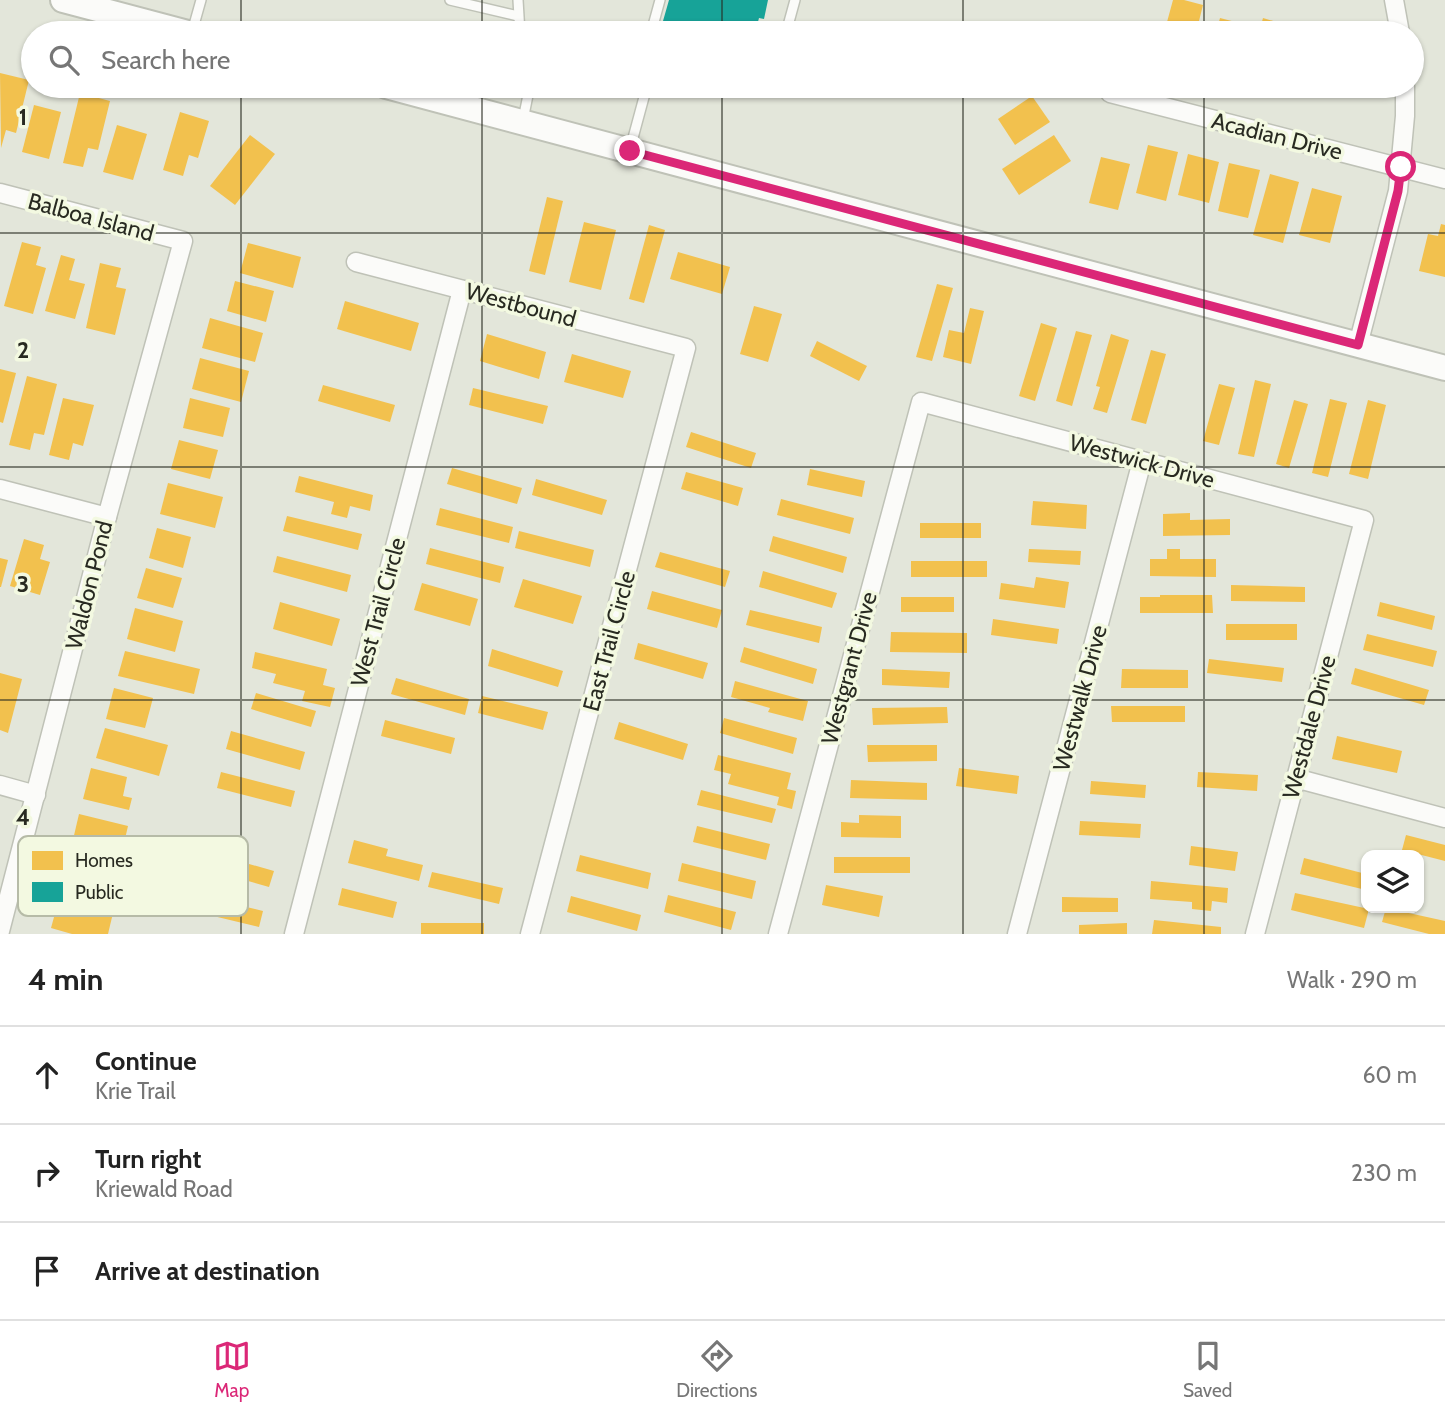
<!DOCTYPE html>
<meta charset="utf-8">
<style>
:root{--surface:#fff;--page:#f6f6f6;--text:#222;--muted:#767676;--line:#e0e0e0;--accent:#db2777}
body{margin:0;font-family:Cabin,sans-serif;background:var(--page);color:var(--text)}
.controls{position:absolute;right:21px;bottom:21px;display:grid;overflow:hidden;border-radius:14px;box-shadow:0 2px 5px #0004}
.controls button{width:63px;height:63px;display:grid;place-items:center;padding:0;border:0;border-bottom:2px solid var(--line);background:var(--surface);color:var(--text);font:35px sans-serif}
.stop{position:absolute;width:21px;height:21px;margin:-16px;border:5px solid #db2777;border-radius:50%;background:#fff}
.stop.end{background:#db2777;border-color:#fff;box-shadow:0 2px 7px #0008}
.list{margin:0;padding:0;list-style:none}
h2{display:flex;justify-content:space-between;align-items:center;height:91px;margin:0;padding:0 28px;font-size:30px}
h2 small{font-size:23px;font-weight:400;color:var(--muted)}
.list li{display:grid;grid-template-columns:46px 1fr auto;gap:21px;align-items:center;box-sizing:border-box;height:98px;padding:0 28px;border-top:2px solid var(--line)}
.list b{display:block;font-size:26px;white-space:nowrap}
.list p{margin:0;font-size:23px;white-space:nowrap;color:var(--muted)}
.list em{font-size:23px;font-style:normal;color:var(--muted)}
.icon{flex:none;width:38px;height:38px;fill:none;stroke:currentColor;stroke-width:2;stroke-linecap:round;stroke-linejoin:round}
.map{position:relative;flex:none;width:1445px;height:934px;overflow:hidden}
.search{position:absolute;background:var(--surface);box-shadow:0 2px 5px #0004;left:21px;right:21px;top:21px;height:77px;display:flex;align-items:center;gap:18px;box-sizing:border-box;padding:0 24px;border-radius:38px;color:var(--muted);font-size:26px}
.sheet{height:385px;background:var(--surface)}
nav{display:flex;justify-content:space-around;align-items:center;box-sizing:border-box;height:98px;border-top:2px solid var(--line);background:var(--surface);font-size:19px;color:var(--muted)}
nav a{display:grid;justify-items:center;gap:4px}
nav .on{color:var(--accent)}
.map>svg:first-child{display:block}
.homes{fill:#f2c14e}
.public{fill:#17a398}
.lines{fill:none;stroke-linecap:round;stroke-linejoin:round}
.lane-casing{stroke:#bfc2b7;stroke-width:12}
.street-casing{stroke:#bfc2b7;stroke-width:21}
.secondary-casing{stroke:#bfc2b7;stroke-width:28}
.lane{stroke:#fbfbf9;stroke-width:9}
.street{stroke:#fbfbf9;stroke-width:18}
.secondary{stroke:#fbfbf9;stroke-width:24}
.route{stroke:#db2777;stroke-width:9}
.grid{fill:none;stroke:#282a21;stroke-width:2;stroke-opacity:0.55}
.labels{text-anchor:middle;stroke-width:7;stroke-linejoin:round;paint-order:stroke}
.street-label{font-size:23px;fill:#282a21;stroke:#f3f9e1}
.key{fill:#f3f9e1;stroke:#b6bba7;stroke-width:2}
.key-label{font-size:19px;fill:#282a21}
.grid-label{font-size:23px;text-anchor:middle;font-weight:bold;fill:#282a21;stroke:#f3f9e1;stroke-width:7;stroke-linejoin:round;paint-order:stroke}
</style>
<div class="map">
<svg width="1445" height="934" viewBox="0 0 1445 934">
<rect width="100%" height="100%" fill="#e3e6da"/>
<g class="homes">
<path d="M1173 0H1184L1203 5 1196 33H1164Z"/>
<path d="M1220 18 1251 26 1249 33H1216Z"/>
<path d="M1263 18 1293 27 1291 33H1259Z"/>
<path d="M0 73 29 80 16 133 6 130 1 148Z"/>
<path d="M1288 86H1321L1318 98 1287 90Z"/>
<path d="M80 93 110 101 98 150 88 148 83 167 63 163Z"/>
<path d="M1032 96 1050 122 1015 145 998 119Z"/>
<path d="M34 105 61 112 49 159 22 152Z"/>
<path d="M180 112 209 121 198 158 189 155 183 176 163 170Z"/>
<path d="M117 125 147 134 133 180 103 172Z"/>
<path d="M250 135 275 154 235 205 210 186Z"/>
<path d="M1054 135 1071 161 1019 195 1002 169Z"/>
<path d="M1148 145 1178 152 1166 201 1136 193Z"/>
<path d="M1188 154 1219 162 1209 203 1178 195Z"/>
<path d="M1101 157 1130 164 1118 210 1089 203Z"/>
<path d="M1229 163 1260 170 1248 218 1218 211Z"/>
<path d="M1270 174 1299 182 1283 243 1253 235Z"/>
<path d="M1312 188 1342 196 1330 243 1299 235Z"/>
<path d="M547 197 563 201 545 275 529 271Z"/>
<path d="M584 222 616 230 601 290 569 282Z"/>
<path d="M1441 224 1445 225V277L1419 271 1428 234 1438 236Z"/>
<path d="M649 225 665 230 644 303 629 299Z"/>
<path d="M22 242 41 247 36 265 46 268 33 314 4 306Z"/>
<path d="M248 243 301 257 293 288 240 273Z"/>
<path d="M678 252 730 267 722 294 670 279Z"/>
<path d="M61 255 75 259 69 280 85 284 75 319 45 311Z"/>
<path d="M100 263 121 268 116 287 126 289 115 335 86 328Z"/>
<path d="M235 281 274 291 266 322 227 311Z"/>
<path d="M937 284 953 288 932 361 916 357Z"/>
<path d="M345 301 419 323 411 351 337 329Z"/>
<path d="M754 306 782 314 768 362 740 354Z"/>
<path d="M970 308 984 311 971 364 943 357 949 330 964 333Z"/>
<path d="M210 318 263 333 255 362 202 348Z"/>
<path d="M1041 323 1057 328 1035 401 1019 396Z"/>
<path d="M1076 331 1092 335 1072 406 1056 401Z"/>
<path d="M487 334 546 352 539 379 480 361Z"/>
<path d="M1111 334 1129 340 1107 413 1093 409 1100 387 1096 386Z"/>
<path d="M817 341 867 366 859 381 810 356Z"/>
<path d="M1151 350 1166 354 1146 424 1131 420Z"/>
<path d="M572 354 631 371 623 398 564 382Z"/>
<path d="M200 358 249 371 241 402 192 389Z"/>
<path d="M0 369 16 373 3 423 0 422Z"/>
<path d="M27 376 57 384 44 435 34 433 30 450 9 445Z"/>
<path d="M1255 380 1271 384 1254 457 1238 454Z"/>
<path d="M1219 384 1235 388 1219 445 1203 441Z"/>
<path d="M323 385 395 405 390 422 318 401Z"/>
<path d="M473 388 548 406 543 424 469 405Z"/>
<path d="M63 398 94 405 83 446 73 443 69 460 49 455Z"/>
<path d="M190 398 230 408 223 437 183 428Z"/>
<path d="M1330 399 1347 403 1328 477 1312 473Z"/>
<path d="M1294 400 1308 404 1289 468 1276 464Z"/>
<path d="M1368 400 1386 405 1368 479 1349 474Z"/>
<path d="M691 432 756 453 751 468 686 447Z"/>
<path d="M179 440 218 450 210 479 171 469Z"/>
<path d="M452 468 522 488 517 504 447 484Z"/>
<path d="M810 469 865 481 862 497 807 485Z"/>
<path d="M686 472 743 488 738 506 681 489Z"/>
<path d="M299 476 373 495 370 511 350 506 347 518 331 514 334 502 295 492Z"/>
<path d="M536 479 607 500 602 515 532 495Z"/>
<path d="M168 483 223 497 215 528 160 514Z"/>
<path d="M781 499 854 518 850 534 777 515Z"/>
<path d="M1033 501 1087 505 1086 529 1031 525Z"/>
<path d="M440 508 513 527 509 543 436 525Z"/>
<path d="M1190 513V520L1230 519V535L1163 536V514Z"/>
<path d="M287 516 362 534 358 550 283 531Z"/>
<rect x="920" y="523" width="61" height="15"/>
<path d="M157 528 191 537 183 568 149 558Z"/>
<path d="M519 531 594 550 590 567 515 548Z"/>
<path d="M773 536 847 557 843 573 769 551Z"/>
<path d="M24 539 44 545 40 559 50 562 40 595 10 586Z"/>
<path d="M430 548 504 567 500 583 426 564Z"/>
<path d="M1029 549 1081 551 1080 565 1028 562Z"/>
<path d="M1167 549H1180V559H1216V577L1150 576V559H1167Z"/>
<path d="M660 552 730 571 725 587 655 567Z"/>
<path d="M277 556 351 575 347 592 273 572Z"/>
<path d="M0 558 8 560 1 587H0Z"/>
<rect x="911" y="561" width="76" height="16"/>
<path d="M146 568 182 578 173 608 137 598Z"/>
<path d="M763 571 837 593 832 608 759 587Z"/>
<path d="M1036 577 1069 582 1065 608 999 599 1001 583 1034 588Z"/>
<path d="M523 579 582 596 573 624 514 607Z"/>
<path d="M422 583 478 599 470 626 414 610Z"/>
<path d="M1231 585 1305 587V602L1231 601Z"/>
<path d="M652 591 722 610 717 628 647 609Z"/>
<path d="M1160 595H1212L1213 613H1140V597H1160Z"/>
<rect x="901" y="597" width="53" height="15"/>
<path d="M280 602 340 619 332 646 273 629Z"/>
<path d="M1380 602 1435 616 1432 630 1377 616Z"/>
<path d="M135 608 183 621 175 652 127 639Z"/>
<path d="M750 610 822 627 819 643 746 625Z"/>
<path d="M993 619 1059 629 1057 644 991 635Z"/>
<rect x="1226" y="624" width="71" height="16"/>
<path d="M891 632 967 633V653L890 652Z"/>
<path d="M1367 634 1437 651 1433 667 1363 650Z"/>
<path d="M638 643 708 663 703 679 634 659Z"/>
<path d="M744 647 817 669 813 684 740 662Z"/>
<path d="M492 649 563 671 558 687 488 666Z"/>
<path d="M125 651 200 669 194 694 118 676Z"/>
<path d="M255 652 327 669 323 685 335 688 330 707 302 701 305 691 273 683 276 674 252 668Z"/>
<path d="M1209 659 1284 668 1282 682 1207 673Z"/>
<path d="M1355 668 1429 690 1424 705 1351 684Z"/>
<path d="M882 669 950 672 949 688 882 685Z"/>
<path d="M1122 669 1188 670V688H1121Z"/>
<path d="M0 673 22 679 8 733 0 730Z"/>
<path d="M396 678 469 699 465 715 391 694Z"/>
<path d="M735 681 808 701 803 721 768 712 770 708 731 697Z"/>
<path d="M114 688 153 698 145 728 106 719Z"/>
<path d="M256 693 316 711 311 727 251 709Z"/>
<path d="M482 696 548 712 543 730 478 713Z"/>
<path d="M1111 706H1185V722H1112Z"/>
<path d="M947 707 948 723 873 725 872 708Z"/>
<path d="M724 718 797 738 793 754 720 733Z"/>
<path d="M385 720 455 738 451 754 381 736Z"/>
<path d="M619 722 688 744 683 760 614 739Z"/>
<path d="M105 728 168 745 159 776 96 758Z"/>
<path d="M231 731 305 752 300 770 226 749Z"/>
<path d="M1337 736 1402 751 1397 773 1332 759Z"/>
<path d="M867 745H937V761L868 762Z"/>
<path d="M718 755 791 773 787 789 796 791 792 809 777 805 779 797 728 784 731 774 714 770Z"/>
<path d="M91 768 127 777 123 796 132 798 129 810 83 799Z"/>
<path d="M959 768 1019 776 1017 794 956 786Z"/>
<path d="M221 772 295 791 291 807 217 788Z"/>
<path d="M1198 772 1258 775 1257 791 1197 787Z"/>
<path d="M851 780 927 783V800L850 798Z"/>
<path d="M1091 781 1146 785 1145 798 1090 794Z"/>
<path d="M701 790 776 809 772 823 697 805Z"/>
<path d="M79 814 128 826 121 856 72 844Z"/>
<path d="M859 815 901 816V838L841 837V822L859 823Z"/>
<path d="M1080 821 1141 824 1140 838 1079 835Z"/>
<path d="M697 826 770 844 766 860 693 842Z"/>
<path d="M1406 835 1445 845V861L1402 850Z"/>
<path d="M354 840 388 849 386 856 423 865 419 881 348 863Z"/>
<path d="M1191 846 1238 852 1235 871 1189 865Z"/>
<path d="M200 850 274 871 269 887 196 866Z"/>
<path d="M580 855 651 873 648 889 576 871Z"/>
<rect x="834" y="857" width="76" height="16"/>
<path d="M1304 858 1366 874V890L1300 874Z"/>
<path d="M682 863 756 881 752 899 678 881Z"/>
<path d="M432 872 503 888 499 904 428 887Z"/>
<path d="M1151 881 1228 888 1227 903 1212 901 1211 911 1192 909V902L1150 899Z"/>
<path d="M826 885 883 896 879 917 822 905Z"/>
<path d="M342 888 397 902 393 918 338 905Z"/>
<path d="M188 893 263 911 259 927 184 909Z"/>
<path d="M1295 893 1369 909 1364 928 1291 910Z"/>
<path d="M668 895 736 912 731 930 664 912Z"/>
<path d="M571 896 641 915 637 931 567 912Z"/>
<path d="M1062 897 1118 898V912H1062Z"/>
<path d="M59 899 113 913 108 934H72L51 928Z"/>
<path d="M1386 908 1445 921V934H1429L1382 922Z"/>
<path d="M1154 920 1221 927V934H1152Z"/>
<rect x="421" y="923" width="63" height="11"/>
<path d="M1127 923V934H1079V925Z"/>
</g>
<path class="public" d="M669 0H768L764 19 759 18 755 33H711L663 21Z"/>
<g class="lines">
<g class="lane-casing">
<g id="lane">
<path d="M450 0 518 16"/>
<path d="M518 0 520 33"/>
<path d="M192 32 201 0"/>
<path d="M651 33 660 0"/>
<path d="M786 33 795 0"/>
<path d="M523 120 528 95 527 86"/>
<path d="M630 149 647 86"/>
</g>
</g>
<g class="street-casing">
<g id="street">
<path d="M1394 0 1400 33"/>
<path d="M1110 93 1445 179"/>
<path d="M0 193 183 241 107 517 0 931"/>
<path d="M356 262 686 348 530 934"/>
<path d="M1358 345 1398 191 1405 116V86"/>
<path d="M0 489 107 517"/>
<path d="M1295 778 1445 818"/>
<path d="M0 785 36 795"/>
<path d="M294 934 462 290"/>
<path d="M778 934 921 402 1364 520 1255 934"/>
<path d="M1017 934 1142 461"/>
</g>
</g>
<g class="secondary-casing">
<g id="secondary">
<path d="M63 0 188 33"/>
<path d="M386 86 1445 368"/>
</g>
</g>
<use href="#lane" class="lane"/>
<use href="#street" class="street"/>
<use href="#secondary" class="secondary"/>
</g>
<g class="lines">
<path class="route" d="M630 151 1358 345 1398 191 1401 167"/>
</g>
<path class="grid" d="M241 0V33M482 0V33M722 0V33M963 0V33M1204 0V33M241 86V934M482 86V934M722 86V934M963 86V934M1204 86V934M0 233H1445M0 467H1445M0 700H1445"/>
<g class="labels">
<g class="street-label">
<text transform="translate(1277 136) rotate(14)" y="8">Acadian Drive</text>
<text transform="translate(91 217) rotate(15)" y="8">Balboa Island</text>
<text transform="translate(521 305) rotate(15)" y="8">Westbound</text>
<text transform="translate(1142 461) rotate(15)" y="8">Westwick Drive</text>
<text transform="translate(89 585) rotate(-76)" y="8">Waldon Pond</text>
<text transform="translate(378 612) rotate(-75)" y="8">West Trail Circle</text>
<text transform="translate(609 641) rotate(-75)" y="8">East Trail Circle</text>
<text transform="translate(849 668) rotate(-75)" y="8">Westgrant Drive</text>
<text transform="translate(1080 698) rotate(-75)" y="8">Westwalk Drive</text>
<text transform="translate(1309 727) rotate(-75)" y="8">Westdale Drive</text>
</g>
</g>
<rect x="18" y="836" width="230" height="80" rx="10" class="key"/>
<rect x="32" y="851" width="31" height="19" fill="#f2c14e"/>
<rect x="32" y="882" width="31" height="20" fill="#17a398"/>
<g class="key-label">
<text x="75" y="867">Homes</text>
<text x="75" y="899">Public</text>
</g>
<g class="grid-label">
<text x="23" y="125">1</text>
<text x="23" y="358">2</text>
<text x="23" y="592">3</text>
<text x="23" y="825">4</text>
</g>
</svg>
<div class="controls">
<button><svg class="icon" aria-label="layers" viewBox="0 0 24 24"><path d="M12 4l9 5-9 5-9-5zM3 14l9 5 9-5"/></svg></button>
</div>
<div class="stop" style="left:1401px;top:167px"></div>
<div class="stop end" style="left:630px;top:151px"></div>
<div class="search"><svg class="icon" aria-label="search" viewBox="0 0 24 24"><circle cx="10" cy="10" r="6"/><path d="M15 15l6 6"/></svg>Search here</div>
</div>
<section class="sheet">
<h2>4 min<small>Walk · 290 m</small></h2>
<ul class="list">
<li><svg class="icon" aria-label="ahead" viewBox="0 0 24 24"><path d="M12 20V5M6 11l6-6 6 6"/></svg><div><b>Continue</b><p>Krie Trail</p></div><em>60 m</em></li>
<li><svg class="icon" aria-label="right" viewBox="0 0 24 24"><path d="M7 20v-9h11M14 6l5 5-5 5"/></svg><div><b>Turn right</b><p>Kriewald Road</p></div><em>230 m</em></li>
<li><svg class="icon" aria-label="arrive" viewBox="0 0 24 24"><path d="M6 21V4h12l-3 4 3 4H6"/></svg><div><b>Arrive at destination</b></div></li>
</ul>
</section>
<nav>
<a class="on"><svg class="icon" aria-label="map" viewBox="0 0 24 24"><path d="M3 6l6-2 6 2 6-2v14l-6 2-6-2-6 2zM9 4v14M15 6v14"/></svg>Map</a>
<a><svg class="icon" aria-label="directions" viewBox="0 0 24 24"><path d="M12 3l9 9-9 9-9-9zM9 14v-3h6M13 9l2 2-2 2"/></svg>Directions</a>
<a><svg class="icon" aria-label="saved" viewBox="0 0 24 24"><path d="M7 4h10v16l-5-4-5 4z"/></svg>Saved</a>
</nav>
